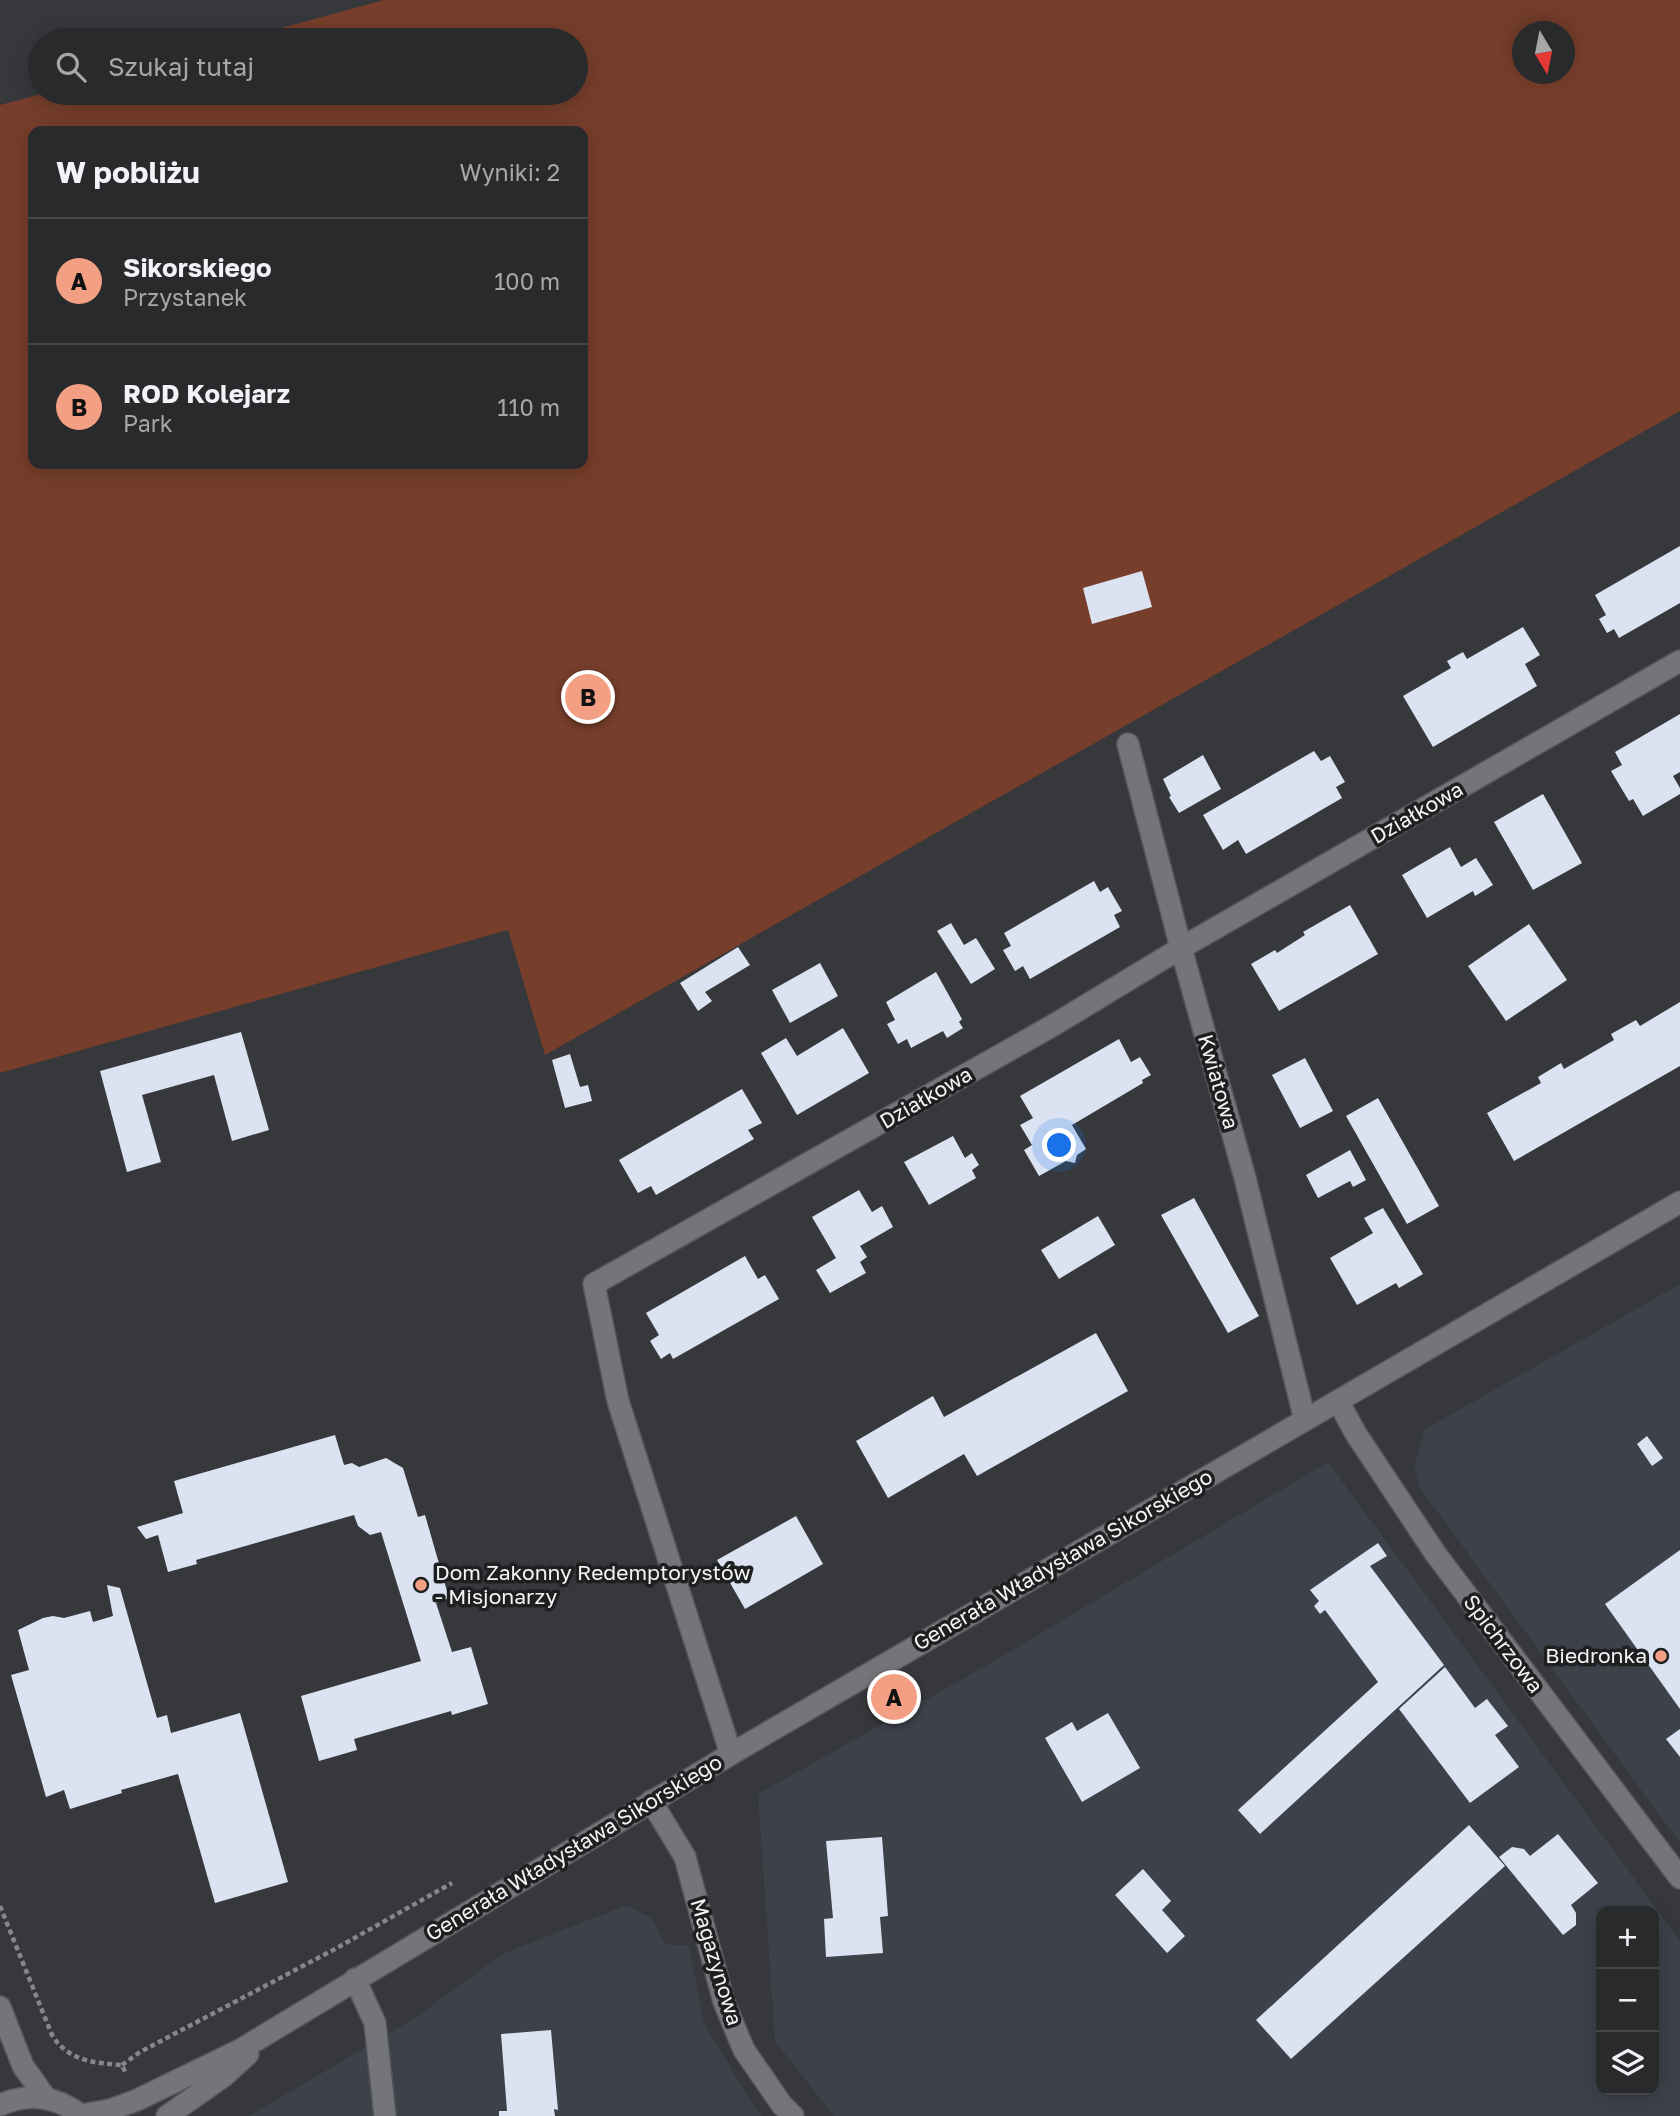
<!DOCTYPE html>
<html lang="pl">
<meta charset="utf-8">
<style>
:root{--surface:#282a2c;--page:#303234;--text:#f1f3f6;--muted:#a5a7a9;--line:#444648;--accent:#f39f83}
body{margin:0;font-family:"Golos Text",sans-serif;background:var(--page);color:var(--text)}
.controls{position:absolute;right:21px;bottom:21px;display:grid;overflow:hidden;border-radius:14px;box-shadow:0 4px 18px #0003}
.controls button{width:63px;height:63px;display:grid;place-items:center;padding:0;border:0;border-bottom:2px solid var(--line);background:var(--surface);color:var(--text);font:35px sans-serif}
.compass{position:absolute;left:1512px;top:21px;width:63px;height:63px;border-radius:50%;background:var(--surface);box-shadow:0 4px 18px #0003;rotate:170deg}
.you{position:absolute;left:1060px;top:1146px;width:24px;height:24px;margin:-18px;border:5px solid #fff;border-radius:50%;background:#1a73e8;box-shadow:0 0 0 10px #1a73e833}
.badge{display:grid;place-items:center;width:46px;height:46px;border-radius:50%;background:var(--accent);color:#111;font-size:23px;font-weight:700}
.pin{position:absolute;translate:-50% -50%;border:4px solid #fff;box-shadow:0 2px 7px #0006}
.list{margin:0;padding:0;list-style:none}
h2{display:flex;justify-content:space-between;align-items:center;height:91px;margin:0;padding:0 28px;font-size:30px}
h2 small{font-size:23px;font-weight:400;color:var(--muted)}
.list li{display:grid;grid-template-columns:46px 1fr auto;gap:21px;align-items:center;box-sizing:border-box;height:126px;padding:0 28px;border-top:2px solid var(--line)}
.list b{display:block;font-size:26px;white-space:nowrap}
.list p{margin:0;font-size:23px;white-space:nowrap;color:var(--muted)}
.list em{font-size:23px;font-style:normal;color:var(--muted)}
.icon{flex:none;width:38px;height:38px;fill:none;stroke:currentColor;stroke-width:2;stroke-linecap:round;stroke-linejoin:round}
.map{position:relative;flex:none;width:1680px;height:2116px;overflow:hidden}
.search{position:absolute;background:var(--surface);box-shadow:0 4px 18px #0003;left:28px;top:28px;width:560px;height:77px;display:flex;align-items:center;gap:18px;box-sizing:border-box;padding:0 24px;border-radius:38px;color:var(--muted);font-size:26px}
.panel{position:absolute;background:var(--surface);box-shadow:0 4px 18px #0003;left:28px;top:126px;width:560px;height:343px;border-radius:14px}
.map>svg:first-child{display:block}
.built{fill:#3d4149;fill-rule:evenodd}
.green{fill:#763e2b;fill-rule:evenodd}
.building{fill:#dbe3f3}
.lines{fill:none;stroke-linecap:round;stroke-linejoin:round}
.minor-casing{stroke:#555659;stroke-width:24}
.path{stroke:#858789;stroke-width:4.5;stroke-dasharray:5 3.5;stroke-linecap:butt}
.minor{stroke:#737578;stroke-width:21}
.poi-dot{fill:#f39f83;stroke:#1e1f20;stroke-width:2.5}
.labels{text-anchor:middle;stroke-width:7;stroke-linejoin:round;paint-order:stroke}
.street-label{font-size:21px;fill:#f3f4f6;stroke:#1e1f20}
.poi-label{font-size:21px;fill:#f3f4f6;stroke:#1e1f20;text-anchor:start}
</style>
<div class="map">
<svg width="1680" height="2116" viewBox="0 0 1680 2116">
<rect width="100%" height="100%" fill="#36383b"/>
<g class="built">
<path d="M1680 1284V1843L1420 1488 1414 1468 1424 1430Z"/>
<path d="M1328 1462 1680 1941V2116H834L775 2041 758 1794 989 1664ZM1601 1911H1654V2090H1601Z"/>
<path d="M627 1905 651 1918 666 1944 689 1946 704 2023 755 2108 762 2116H249L412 2020 504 1953Z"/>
</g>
<path class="green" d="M384 0H1680V411L545 1055 508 930 0 1073V105L46 93H576V40H238ZM1522 32H1564V74H1522ZM33 131H583V464H33Z"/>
<g class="building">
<path d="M1680 546V603L1619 638 1614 629 1607 633 1599 619 1606 615 1595 595Z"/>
<path d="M1142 571 1152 607 1092 624 1083 588Z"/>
<path d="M1523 627 1540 655 1525 664 1537 686 1433 747 1403 696 1451 668 1447 661 1463 652 1467 659Z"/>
<path d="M1680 714V772L1673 776 1680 788V794L1643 816 1633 799 1629 801 1611 771 1622 765 1615 752Z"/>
<path d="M1314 751 1321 761 1330 756 1345 782 1336 787 1342 798 1246 854 1238 840 1223 850 1203 815Z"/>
<path d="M1203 755 1221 789 1179 813 1169 797 1171 796 1163 779Z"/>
<path d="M1543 794 1582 863 1533 890 1494 822Z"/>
<path d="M1450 847 1461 867 1476 858 1493 885 1475 896 1473 891 1427 918 1402 875Z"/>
<path d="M1094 881 1100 892 1108 887 1122 911 1114 915 1120 927 1030 979 1023 966 1015 971 1003 950 1011 946 1004 933Z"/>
<path d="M1350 905 1378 954 1279 1011 1251 964 1275 950 1277 953 1305 935 1303 932Z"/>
<path d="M951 923 964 945 976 938 995 969 971 984 937 931Z"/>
<path d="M1529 924 1567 980 1506 1021 1468 966Z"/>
<path d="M738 947 750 965 705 992 712 1001 698 1011 680 983Z"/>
<path d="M820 963 838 996 790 1023 772 990Z"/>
<path d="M936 972 962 1019 959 1022 963 1028 947 1038 943 1031 911 1048 907 1039 898 1044 887 1024 895 1020 886 1002Z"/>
<path d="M1680 1002V1066L1514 1161 1487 1113 1541 1083 1538 1077 1561 1063 1564 1069 1614 1040 1611 1034 1636 1020 1640 1026Z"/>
<path d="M843 1028 869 1073 797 1115 761 1053 786 1038 797 1056Z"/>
<path d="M241 1032 269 1130 232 1141 214 1075 142 1095 161 1162 127 1172 100 1071Z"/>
<path d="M1119 1039 1131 1062 1140 1057 1151 1075 1142 1080 1143 1083 1072 1125 1086 1149 1077 1155 1075 1163 1066 1161 1039 1176 1024 1150 1032 1145 1020 1125 1033 1118 1020 1096Z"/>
<path d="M570 1054 580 1087 588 1085 592 1101 565 1108 552 1060Z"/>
<path d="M1305 1058 1333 1111 1300 1128 1272 1075Z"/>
<path d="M742 1089 762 1123 748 1130 754 1139 656 1195 651 1186 638 1193 619 1160Z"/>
<path d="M1378 1098 1439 1206 1407 1224 1346 1116Z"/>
<path d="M953 1136 965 1158 972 1153 979 1165 972 1170 976 1178 929 1205 904 1162Z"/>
<path d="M1350 1150 1366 1180 1353 1187 1350 1181 1318 1198 1306 1175Z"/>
<path d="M859 1190 872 1212 882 1206 893 1227 860 1246 867 1257 860 1262 866 1273 830 1293 816 1270 836 1258 812 1217Z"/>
<path d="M1194 1198 1259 1316 1228 1333 1161 1215Z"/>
<path d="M1383 1208 1423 1274 1399 1288 1396 1283 1357 1305 1330 1258 1373 1233 1364 1218Z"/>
<path d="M1098 1216 1115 1245 1059 1279 1041 1250Z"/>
<path d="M745 1256 758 1279 765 1275 779 1299 673 1359 670 1353 661 1359 650 1341 659 1335 646 1313Z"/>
<path d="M1096 1333 1128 1391 977 1476 964 1454 888 1498 856 1441 933 1396 944 1417Z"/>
<path d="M335 1435 344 1465 352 1463 359 1467 386 1458 403 1468 418 1517 425 1515 449 1598 436 1603 452 1652 471 1647 488 1704 452 1715 451 1711 354 1739 357 1750 319 1761 301 1696 421 1661 381 1532 370 1535 358 1526 354 1515 196 1560 197 1564 168 1572 158 1535 146 1539 137 1527 183 1513 174 1481Z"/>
<path d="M1647 1436 1663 1458 1652 1466 1637 1444Z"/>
<path d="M796 1516 823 1564 745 1609 717 1560Z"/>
<path d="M1378 1543 1387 1556 1370 1566 1444 1665 1260 1834 1238 1810 1378 1682 1325 1610 1320 1614 1314 1606 1319 1601 1310 1590Z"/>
<path d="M1680 1550V1709L1605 1604Z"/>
<path d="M107 1585 120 1588 157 1718 167 1715 171 1733 240 1713 288 1882 215 1903 178 1774 121 1790 122 1793 70 1809 64 1790 46 1797 11 1675 29 1670 18 1630 43 1618 53 1616 64 1618 90 1611 93 1622 113 1616Z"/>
<path d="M1445 1667 1475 1708 1487 1699 1508 1726 1495 1735 1519 1767 1470 1803 1399 1709Z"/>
<path d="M1108 1713 1140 1768 1082 1802 1045 1738 1072 1722 1077 1731Z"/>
<path d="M1680 1729V1757L1666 1739Z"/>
<path d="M1469 1825 1505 1866 1291 2059 1256 2020Z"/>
<path d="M1558 1834 1598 1883 1571 1905 1576 1913V1925L1563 1935 1499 1857 1512 1847 1524 1849 1530 1856Z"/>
<path d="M882 1837 888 1916 880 1917 883 1953 826 1957 824 1919 833 1918 826 1841Z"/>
<path d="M1143 1869 1171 1901 1162 1910 1185 1936 1167 1953 1115 1895Z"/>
<path d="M551 2030 558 2110 554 2109 555 2116H499V2111H507L501 2034Z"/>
</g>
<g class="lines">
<g class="minor-casing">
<g id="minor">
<path d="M1128 744 1181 948 1245 1178 1305 1420"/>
<path d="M1338 1401 1356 1434 1435 1553 1680 1878"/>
<path d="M731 1754 618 1401 594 1284 1052 1026 1181 948 1680 661"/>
<path d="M651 1801 685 1857 724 2002 744 2050 782 2105 793 2116"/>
<path d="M355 1979 375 2023 385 2116"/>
<path d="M0 2007 23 2066 45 2097"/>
<path d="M0 2105C29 2092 57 2096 82 2116"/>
<path d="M81 2115 110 2110 137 2100 240 2050 731 1754 1680 1202"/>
<path d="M167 2116 224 2076 248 2054"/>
</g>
</g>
<g class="path">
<path d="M0 1906 52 2035C68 2061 94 2063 122 2065L126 2074"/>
<path d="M122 2065 140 2052 335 1949 452 1883"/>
</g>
<use href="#minor" class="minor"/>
</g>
<g class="poi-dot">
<circle cx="421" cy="1585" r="7"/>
<circle cx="1661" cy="1656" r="7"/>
</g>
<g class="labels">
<g class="street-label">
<text transform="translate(1417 813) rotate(-30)" y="7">Działkowa</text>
<text transform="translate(1218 1082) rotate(74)" y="7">Kwiatowa</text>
<text transform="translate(926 1098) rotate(-30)" y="7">Działkowa</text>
<text transform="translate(1063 1560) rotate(-30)" y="7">Generała Władysława Sikorskiego</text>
<text transform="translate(1503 1644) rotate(53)" y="7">Spichrzowa</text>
<text transform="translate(574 1848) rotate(-31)" y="7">Generała Władysława Sikorskiego</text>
<text transform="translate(716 1962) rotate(73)" y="7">Magazynowa</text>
</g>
<g class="poi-label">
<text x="435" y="1580">Dom Zakonny Redemptorystów<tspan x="435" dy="24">- Misjonarzy</tspan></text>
<text x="1647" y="1663" text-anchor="end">Biedronka</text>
</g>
</g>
</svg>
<div class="controls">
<button>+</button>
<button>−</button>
<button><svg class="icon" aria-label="layers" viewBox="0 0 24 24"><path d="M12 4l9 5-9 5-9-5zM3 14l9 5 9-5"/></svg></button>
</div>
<svg class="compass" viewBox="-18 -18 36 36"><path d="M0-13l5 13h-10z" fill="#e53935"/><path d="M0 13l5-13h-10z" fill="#a5a7a9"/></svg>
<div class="you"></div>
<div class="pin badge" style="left:894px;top:1697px">A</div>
<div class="pin badge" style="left:588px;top:697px">B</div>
<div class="search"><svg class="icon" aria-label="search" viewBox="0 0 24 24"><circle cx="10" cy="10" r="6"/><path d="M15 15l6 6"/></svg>Szukaj tutaj</div>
<section class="panel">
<h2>W pobliżu<small>Wyniki: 2</small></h2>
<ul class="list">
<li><span class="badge">A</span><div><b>Sikorskiego</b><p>Przystanek</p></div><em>100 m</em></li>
<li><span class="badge">B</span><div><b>ROD Kolejarz</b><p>Park</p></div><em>110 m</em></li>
</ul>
</section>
</div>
